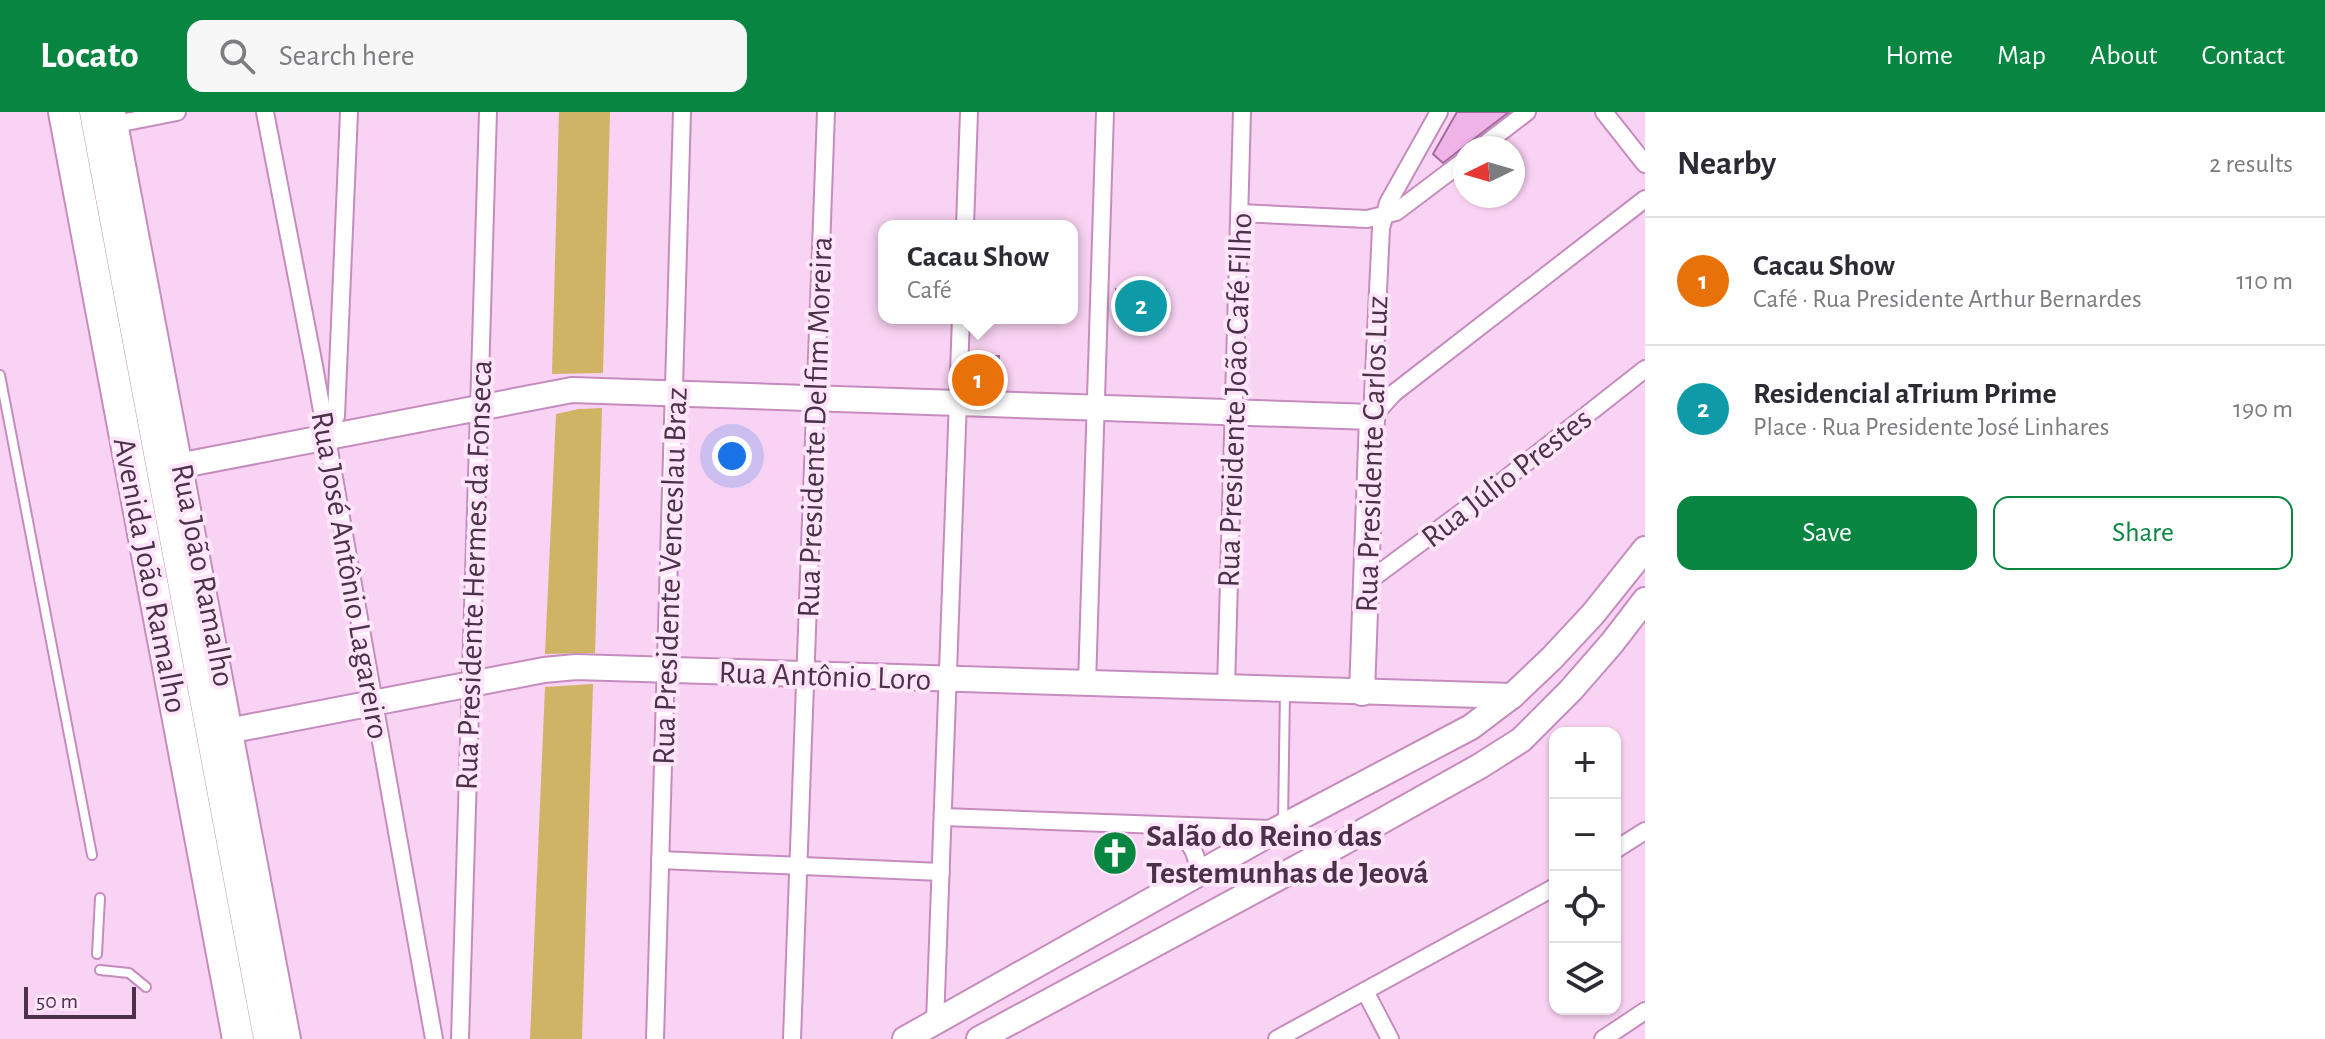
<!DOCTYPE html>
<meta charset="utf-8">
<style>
:root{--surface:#fff;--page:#f7f7f7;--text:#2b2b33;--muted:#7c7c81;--line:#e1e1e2;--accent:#088641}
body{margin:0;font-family:"Alegreya Sans",sans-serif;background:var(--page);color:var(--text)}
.controls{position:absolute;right:24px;bottom:24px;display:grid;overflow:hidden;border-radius:16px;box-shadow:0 2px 6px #0004}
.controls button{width:72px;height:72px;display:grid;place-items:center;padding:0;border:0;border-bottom:2px solid var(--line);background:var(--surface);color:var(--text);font:40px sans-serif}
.compass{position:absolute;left:1453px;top:24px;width:72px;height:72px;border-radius:50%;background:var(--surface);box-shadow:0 2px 6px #0004;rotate:265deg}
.scale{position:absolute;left:24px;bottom:20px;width:112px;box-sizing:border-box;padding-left:8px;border:4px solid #4b3248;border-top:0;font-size:22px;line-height:28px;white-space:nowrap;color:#4b3248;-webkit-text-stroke:6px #fee5fa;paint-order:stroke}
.you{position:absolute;left:732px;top:344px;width:28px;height:28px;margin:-20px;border:6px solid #fff;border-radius:50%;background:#1a73e8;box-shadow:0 0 0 12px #1a73e833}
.badge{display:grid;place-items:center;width:52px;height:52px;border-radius:50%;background:var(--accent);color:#fff;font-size:26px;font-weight:700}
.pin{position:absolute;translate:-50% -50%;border:4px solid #fff;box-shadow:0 2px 8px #0006}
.popup{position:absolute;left:878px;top:108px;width:200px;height:104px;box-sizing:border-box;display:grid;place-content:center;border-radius:16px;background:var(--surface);filter:drop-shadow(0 2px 6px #0005);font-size:26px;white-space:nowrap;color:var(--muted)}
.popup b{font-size:30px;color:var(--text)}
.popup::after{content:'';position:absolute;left:50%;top:100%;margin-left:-16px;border:16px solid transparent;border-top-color:var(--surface)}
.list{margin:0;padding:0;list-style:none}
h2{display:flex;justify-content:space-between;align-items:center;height:104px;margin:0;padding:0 32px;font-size:34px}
h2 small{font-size:26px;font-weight:400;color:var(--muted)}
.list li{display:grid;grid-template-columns:52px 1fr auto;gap:24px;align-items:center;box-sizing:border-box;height:128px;padding:0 32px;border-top:2px solid var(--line)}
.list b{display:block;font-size:30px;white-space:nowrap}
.list p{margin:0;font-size:26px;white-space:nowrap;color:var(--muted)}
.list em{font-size:26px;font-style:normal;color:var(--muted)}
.actions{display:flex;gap:16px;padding:24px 32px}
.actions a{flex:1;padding:18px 0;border:2px solid var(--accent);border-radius:16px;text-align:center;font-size:28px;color:var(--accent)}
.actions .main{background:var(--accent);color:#fff}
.icon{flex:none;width:44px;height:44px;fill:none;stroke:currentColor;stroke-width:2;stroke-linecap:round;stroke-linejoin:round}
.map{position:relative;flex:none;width:1645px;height:927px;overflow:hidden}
header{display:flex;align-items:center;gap:48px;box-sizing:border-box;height:112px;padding:0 40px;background:var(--accent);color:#fff}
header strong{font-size:38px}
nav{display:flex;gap:44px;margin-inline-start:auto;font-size:28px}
.search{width:560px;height:72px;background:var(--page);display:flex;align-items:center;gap:20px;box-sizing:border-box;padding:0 28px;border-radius:16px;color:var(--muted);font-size:30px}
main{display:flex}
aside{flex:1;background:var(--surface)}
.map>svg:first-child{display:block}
.green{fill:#cfb465}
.building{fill:#f0b3e8;stroke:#a36c9d;stroke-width:2}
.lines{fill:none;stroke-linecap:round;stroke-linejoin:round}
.lane-casing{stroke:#c68cbe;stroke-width:12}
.street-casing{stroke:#c68cbe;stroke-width:20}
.secondary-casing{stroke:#c68cbe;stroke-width:28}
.highway-casing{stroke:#c68cbe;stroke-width:34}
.lane{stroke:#fff;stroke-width:8}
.street{stroke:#fff;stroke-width:16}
.secondary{stroke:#fff;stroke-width:24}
.highway{stroke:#fff;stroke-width:30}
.labels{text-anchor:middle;stroke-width:8;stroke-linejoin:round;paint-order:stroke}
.street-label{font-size:32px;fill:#4b3248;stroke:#fee5fa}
.poi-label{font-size:32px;font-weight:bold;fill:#4b3248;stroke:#fee5fa;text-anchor:start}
</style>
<header>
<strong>Locato</strong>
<div class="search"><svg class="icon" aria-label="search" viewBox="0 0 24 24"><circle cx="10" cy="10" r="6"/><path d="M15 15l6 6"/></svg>Search here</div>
<nav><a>Home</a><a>Map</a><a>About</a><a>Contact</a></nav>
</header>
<main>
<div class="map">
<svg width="1645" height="927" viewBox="0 0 1645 927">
<rect width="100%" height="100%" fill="#f9d3f3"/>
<g class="green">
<path d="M559 0H610L603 261 552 262Z"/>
<path d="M602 296 595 541 545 542 556 302 579 297Z"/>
<path d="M593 572 582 927H530L545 575Z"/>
</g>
<g class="building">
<path d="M1457 0H1509L1443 51 1433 42Z"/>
<path d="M1116 177 1166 178V201L1115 200Z"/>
<path d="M971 244H999V273L984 272 979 276 970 263Z"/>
<path d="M1106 724H1124L1125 757H1106Z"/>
</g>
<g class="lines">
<g class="lane-casing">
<g id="lane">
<path d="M0 263 92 743"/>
<path d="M1283 710 1285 579"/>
<path d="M97 842 100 786"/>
<path d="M100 858 129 861 146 875"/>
</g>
</g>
<g class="street-casing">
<g id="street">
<path d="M117 0 292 927"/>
<path d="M265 0 314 254 434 927"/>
<path d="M1604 0 1645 52"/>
<path d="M111 13 177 0"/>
<path d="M1480 36 1527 0"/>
<path d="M1240 101 1367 107 1396 100 1465 48"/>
<path d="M965 114 969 0"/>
<path d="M1372 305 1394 281 1645 87"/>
<path d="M1372 305 1381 116 1388 91 1439 0"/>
<path d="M326 325 336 304 349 0"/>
<path d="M1366 471 1485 383 1645 257"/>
<path d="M1087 572 1105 0"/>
<path d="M1226 577 1242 0"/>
<path d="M943 705 1273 717"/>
<path d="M1165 715C1189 728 1196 734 1199 762"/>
<path d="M1615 738 1645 719"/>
<path d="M660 748 941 760"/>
<path d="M1365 879 1390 927"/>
<path d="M935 911 961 206"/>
<path d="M460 927 488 0"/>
<path d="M655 927 682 0"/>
<path d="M792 927 826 0"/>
<path d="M1277 927 1555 775"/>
<path d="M1603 927 1645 899"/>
</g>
</g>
<g class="secondary-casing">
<g id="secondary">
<path d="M162 357 572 278 1372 305 1362 581"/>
<path d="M210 613 222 617 233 618 544 558 576 555 1512 584"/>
<path d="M905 927 1278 717 1471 615 1512 584 1552 546 1593 502 1645 437"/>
<path d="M979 927 1328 739 1480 654 1521 628 1571 578 1612 531 1645 488"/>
</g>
</g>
<g class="highway-casing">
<g id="highway">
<path d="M64 0 238 927"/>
<path d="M95 0 269 927"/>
</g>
</g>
<use href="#lane" class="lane"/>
<use href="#street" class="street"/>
<use href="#secondary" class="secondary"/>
<use href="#highway" class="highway"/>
</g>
<defs>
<g id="church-disc" transform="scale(2.3)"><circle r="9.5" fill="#088641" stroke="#fee5fa"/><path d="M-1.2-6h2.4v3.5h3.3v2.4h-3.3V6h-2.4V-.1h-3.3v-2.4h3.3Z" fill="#fff"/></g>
</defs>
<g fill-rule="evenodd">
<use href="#church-disc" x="1115" y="741"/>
</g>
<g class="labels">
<g class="street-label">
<text transform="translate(1234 288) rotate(-88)" y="11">Rua Presidente João Café Filho</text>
<text transform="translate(814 315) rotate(-88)" y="11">Rua Presidente Delfim Moreira</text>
<text transform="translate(1371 342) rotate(-88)" y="11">Rua Presidente Carlos Luz</text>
<text transform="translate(1506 365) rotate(-38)" y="11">Rua Júlio Prestes</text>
<text transform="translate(151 463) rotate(79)" y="11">Avenida João Ramalho</text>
<text transform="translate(204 463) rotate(79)" y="11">Rua João Ramalho</text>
<text transform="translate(351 463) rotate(80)" y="11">Rua José Antônio Lagareiro</text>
<text transform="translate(473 463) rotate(-88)" y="11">Rua Presidente Hermes da Fonseca</text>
<text transform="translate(669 464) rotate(-88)" y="11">Rua Presidente Venceslau Braz</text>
<text transform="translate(825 563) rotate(2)" y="11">Rua Antônio Loro</text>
</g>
<g class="poi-label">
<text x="1146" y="734">Salão do Reino das<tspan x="1146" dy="37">Testemunhas de Jeová</tspan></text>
</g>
</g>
</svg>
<div class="controls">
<button>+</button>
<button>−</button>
<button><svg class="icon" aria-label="locate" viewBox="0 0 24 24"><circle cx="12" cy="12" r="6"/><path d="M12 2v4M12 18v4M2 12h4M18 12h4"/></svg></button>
<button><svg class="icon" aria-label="layers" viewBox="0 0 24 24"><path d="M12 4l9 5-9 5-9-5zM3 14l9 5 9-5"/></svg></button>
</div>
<svg class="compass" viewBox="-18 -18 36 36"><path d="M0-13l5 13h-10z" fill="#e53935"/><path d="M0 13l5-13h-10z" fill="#7c7c81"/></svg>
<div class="scale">50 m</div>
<div class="you"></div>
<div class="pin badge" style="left:978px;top:268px;background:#e8710a">1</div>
<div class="popup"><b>Cacau Show</b>Café</div>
<div class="pin badge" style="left:1141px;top:194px;background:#0f9aa8">2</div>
</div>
<aside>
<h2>Nearby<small>2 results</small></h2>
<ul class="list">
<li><span class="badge" style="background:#e8710a">1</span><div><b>Cacau Show</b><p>Café · Rua Presidente Arthur Bernardes</p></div><em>110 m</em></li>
<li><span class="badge" style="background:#0f9aa8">2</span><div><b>Residencial aTrium Prime</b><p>Place · Rua Presidente José Linhares</p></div><em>190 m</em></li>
</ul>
<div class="actions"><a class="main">Save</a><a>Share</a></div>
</aside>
</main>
